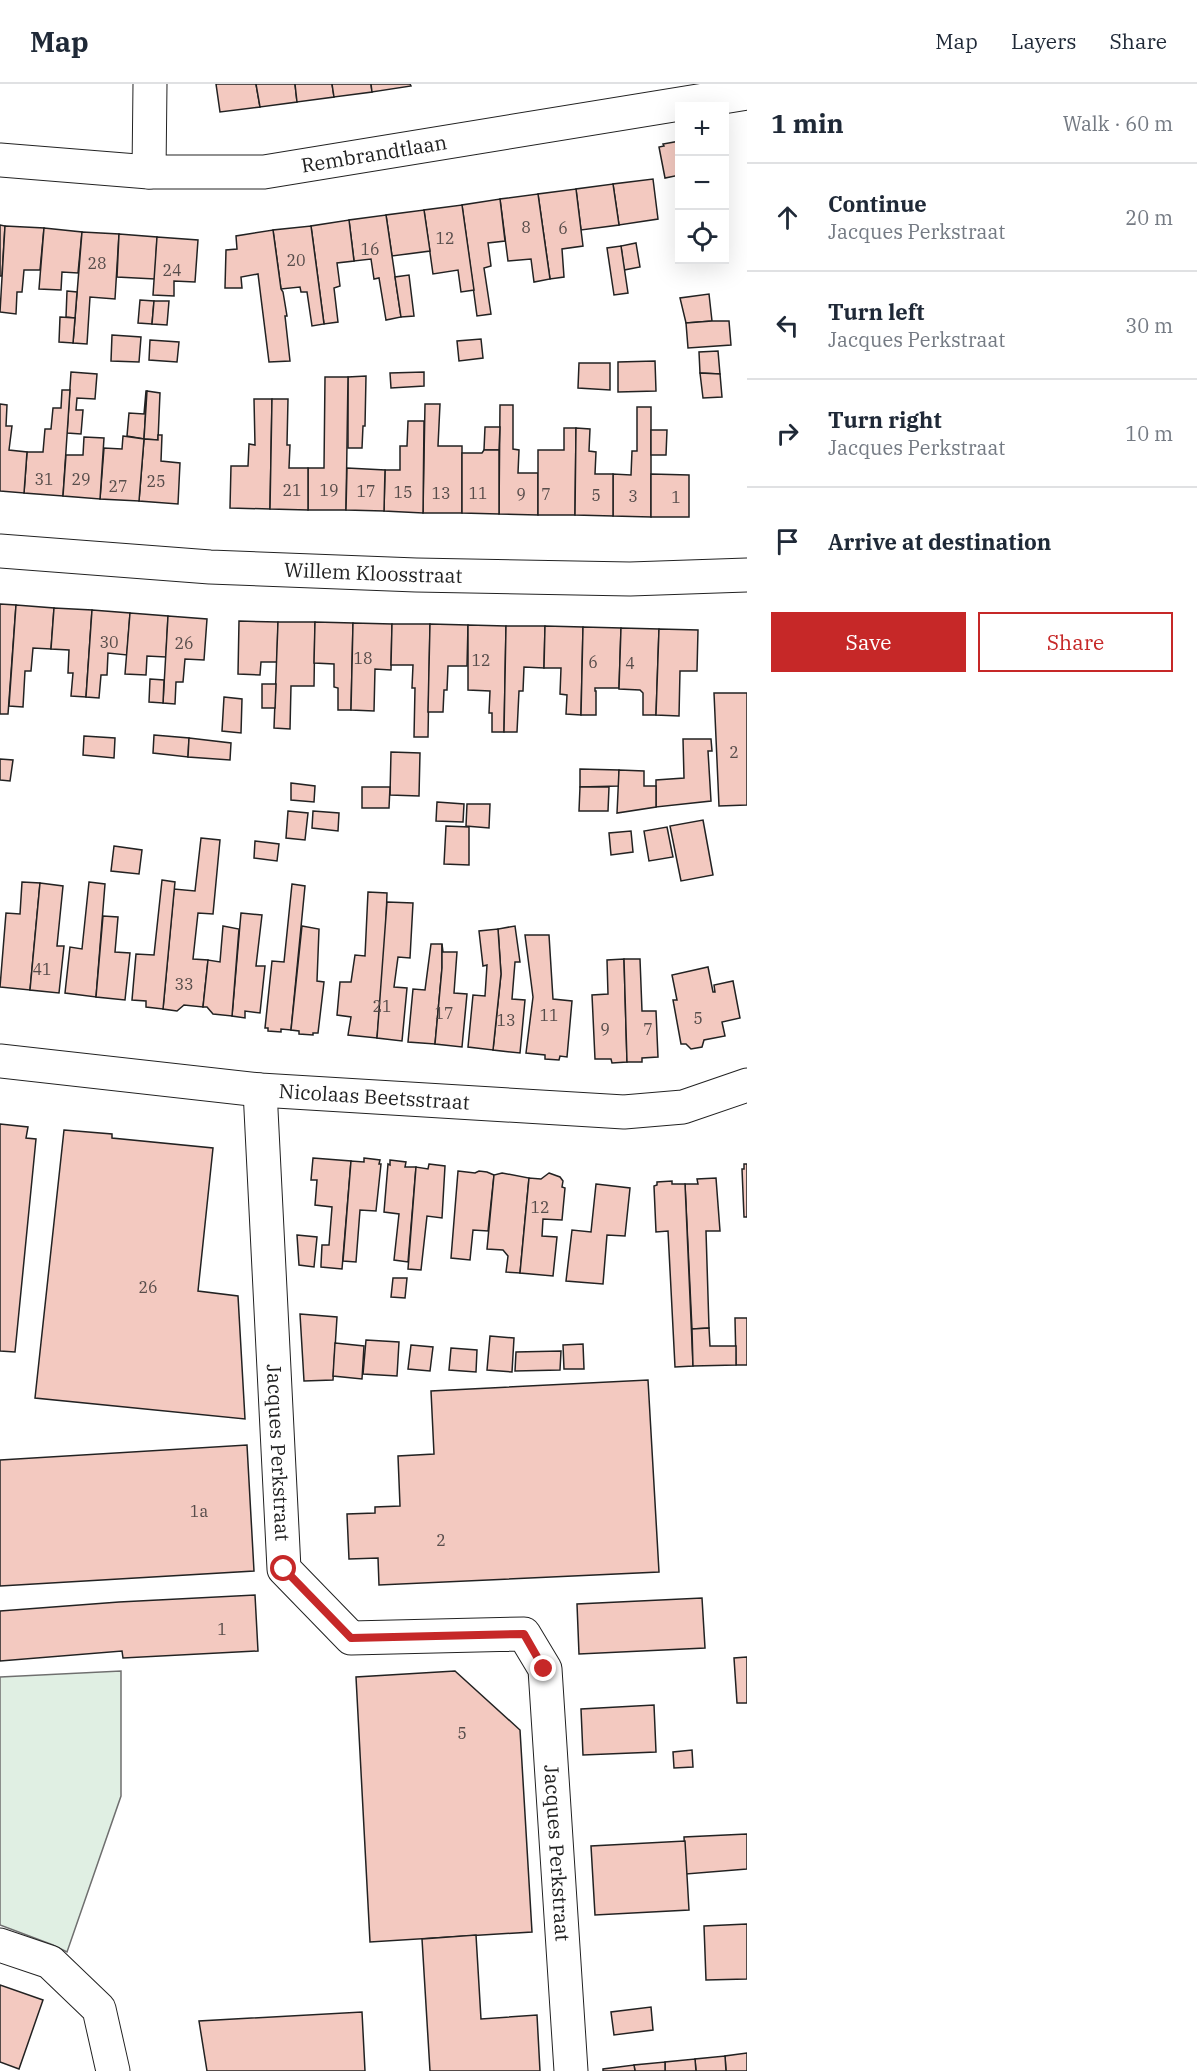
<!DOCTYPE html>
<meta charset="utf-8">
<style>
:root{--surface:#fff;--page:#f6f6f7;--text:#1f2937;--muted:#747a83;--line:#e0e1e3;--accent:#c62828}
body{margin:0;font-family:"IBM Plex Serif",serif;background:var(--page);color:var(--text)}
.controls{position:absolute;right:18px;top:18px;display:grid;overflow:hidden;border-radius:0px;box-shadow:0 6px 24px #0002}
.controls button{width:54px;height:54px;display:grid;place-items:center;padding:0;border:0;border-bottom:2px solid var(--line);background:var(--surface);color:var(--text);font:30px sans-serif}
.stop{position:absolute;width:18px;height:18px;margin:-14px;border:4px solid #c62828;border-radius:50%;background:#fff}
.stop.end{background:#c62828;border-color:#fff;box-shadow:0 2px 6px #0008}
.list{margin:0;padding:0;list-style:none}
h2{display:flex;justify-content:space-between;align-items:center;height:78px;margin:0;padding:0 24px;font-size:26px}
h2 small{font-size:20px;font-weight:400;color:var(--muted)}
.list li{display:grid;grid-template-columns:39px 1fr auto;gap:18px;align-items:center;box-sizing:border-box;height:108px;padding:0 24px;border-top:2px solid var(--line)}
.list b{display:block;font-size:22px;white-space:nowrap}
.list p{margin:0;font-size:20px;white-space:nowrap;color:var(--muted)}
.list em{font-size:20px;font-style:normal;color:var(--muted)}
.actions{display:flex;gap:12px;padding:18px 24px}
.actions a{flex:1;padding:14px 0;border:2px solid var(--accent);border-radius:0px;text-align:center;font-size:21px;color:var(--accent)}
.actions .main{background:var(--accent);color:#fff}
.icon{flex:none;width:33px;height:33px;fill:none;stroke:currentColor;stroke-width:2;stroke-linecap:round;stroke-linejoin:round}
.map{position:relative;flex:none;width:747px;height:1987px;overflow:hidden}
header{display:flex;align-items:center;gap:36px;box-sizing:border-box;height:84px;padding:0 30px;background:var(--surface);border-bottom:2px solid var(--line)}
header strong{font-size:28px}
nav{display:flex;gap:33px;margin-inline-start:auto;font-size:21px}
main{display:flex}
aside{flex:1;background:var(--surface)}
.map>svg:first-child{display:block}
.green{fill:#e0efe3;stroke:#6f6f6f;stroke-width:1.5}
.building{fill:#f3c9c0;stroke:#222;stroke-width:1.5}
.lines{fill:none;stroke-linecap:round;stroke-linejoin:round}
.minor-casing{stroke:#222;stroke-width:35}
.minor{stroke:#fff;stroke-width:33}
.route{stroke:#c62828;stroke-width:8}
.labels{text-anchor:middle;stroke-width:4.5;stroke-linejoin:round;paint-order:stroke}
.number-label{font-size:16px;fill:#564c4a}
.street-label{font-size:20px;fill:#222;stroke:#fff}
</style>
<header>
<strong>Map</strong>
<nav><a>Map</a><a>Layers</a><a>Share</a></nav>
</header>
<main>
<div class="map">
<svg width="747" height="1987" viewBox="0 0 747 1987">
<rect width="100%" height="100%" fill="#fff"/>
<path class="green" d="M121 1587V1712L67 1868 53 1861 0 1841V1593Z"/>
<g class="building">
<path d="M216 0H256L260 23 220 28Z"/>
<path d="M256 0H295L297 18 260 23Z"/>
<path d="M295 0H332L334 13 297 18Z"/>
<path d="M332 0H371L372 8 334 13Z"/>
<path d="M371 0H410L411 2 372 8Z"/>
<path d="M680 57V91L665 94 659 63 664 62 663 60Z"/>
<path d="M653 95 658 135 619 141 613 100Z"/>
<path d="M613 100 619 141 581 146 576 105Z"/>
<path d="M576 105 583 162 562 165 564 193 550 195 538 110Z"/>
<path d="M538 110 550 195 534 198 531 175 508 177 500 115Z"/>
<path d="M500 115 505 157 488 159 491 182 484 184 491 230 477 232 462 121Z"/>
<path d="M462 121 474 206 461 208 458 186 433 190 424 126Z"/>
<path d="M424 126 430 167 392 172 386 131Z"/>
<path d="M386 131 401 233 386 236 379 194 374 195 371 175 354 177 349 136Z"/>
<path d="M349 136 354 177 337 179 340 202 334 204 338 238 324 240 311 142Z"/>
<path d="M0 141 5 142 2 192H0Z"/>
<path d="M5 142 44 144 40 186H24L22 208H17L16 230 0 228Z"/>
<path d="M311 142 324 240 312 242 307 208H301L300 203 281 205 273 146Z"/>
<path d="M44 144 82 148 78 189 62 188 61 206 39 205Z"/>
<path d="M273 146 281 205 283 208 287 232H285L290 277 269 278 258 190 241 193 242 204H225L226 166 237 165 236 152Z"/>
<path d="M82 148 119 150 115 215 90 213 87 260 73 259Z"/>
<path d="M119 150 157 153 155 195 117 193Z"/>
<path d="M157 153 198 156 195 198 174 197V212L153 211Z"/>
<path d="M636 159 640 183 624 186 621 162Z"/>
<path d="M621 162 628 209 614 211 607 164Z"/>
<path d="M409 191 414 232 401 233 395 193Z"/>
<path d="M67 207 77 208 75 234 66 233Z"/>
<path d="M709 210 712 237 686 239 680 214Z"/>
<path d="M140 216 154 217 152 240 138 239Z"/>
<path d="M154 217H169L167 241 152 240Z"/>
<path d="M60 233 75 234 73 259 59 258Z"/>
<path d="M712 237H729L731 261 688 264 686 239Z"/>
<path d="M112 251 141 253 139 278 111 277Z"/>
<path d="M481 255 483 274 459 277 457 257Z"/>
<path d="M150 256 179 258 177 278 149 276Z"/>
<path d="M718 267 720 290 700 289 699 268Z"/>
<path d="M655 277 656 307 618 308V278Z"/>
<path d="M579 279H610V306L578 304Z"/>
<path d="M71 288 97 290 95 315 77 314 76 326H83L81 350 67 349Z"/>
<path d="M424 288V302L391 304 390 289Z"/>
<path d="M700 289 720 290 722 313 703 314Z"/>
<path d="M366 292 365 342H363L362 364H348V293Z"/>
<path d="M325 293H348L346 426H308V384H324Z"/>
<path d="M62 306H70L63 412 24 409 27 368H43L45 345H51L53 324H61Z"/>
<path d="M146 307H147L144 355 127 352 129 329 144 330Z"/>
<path d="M147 307 160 309 158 356 144 355Z"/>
<path d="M254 315H272L270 425 230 424 231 382H248L249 360 255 361Z"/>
<path d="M272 315H288L287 361H290L289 384H308V426L270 425Z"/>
<path d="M0 320 7 321 6 342H12L9 366 27 368 24 409 0 407Z"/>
<path d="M425 320H440L438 362H462V429H423Z"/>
<path d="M500 321H513V365L519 366 518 389H538V431L499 430Z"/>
<path d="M637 323H651V433L613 432V390L631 391 632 367H637Z"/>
<path d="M408 337H424L423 429 384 427 385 386H400V362H407Z"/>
<path d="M485 343H500L499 366H484Z"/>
<path d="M564 344H576L575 431H538V366H564Z"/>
<path d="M576 344 590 345 589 367 596 368 595 390H613V432L575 431Z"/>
<path d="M651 346H667L666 371H651Z"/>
<path d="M158 351H162L161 377 180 379 178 420 139 417 144 355 158 356Z"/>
<path d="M123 352 144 355 139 417 100 415 104 364 122 365Z"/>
<path d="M84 353 104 354 100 415 63 412 66 371H83Z"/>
<path d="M484 366H499V430L462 429V369H482Z"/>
<path d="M347 384 385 386 384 427 346 426Z"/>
<path d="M651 390 689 391V433H651Z"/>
<path d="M0 520 16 521 8 630H0Z"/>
<path d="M16 521 54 524 51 565 33 564 31 587H25L23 623 9 622Z"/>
<path d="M54 524 92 526 86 613 71 612 73 589H68L69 566 51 565Z"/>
<path d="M92 526 130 529 127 571 108 569 107 591H101L99 614 86 613Z"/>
<path d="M130 529 168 532 166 573 147 572 146 591 125 590Z"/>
<path d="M168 532 207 535 204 576 185 575 183 598H176L175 620 163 619Z"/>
<path d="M239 537 278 538 277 578H261L260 591 238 590Z"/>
<path d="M278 538H315L314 602H291L290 645 274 644Z"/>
<path d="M315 538 353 539 351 626H338V604L334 603V580L314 579Z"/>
<path d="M353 539 392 540 391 586 375 585 374 627 351 626Z"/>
<path d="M392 540H430L428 653H414L415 604H412L413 581H391Z"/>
<path d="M430 540 468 541 467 582H448L447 606H444L443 628H428Z"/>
<path d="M468 541 506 542 504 648H492V629H489L490 607 468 606Z"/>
<path d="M506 542H545L544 584 524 583 523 607H519L517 648H504Z"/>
<path d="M545 542 583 543 581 631 566 630 567 611 560 610 561 584H544Z"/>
<path d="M583 543 621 544 619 604H595V607H596V631H581Z"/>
<path d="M621 544 659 545 656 631H643V609L640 606 619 605Z"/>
<path d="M659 545 698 546 697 587H680L679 632 656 631Z"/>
<path d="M150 595 164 596 163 619 149 618Z"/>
<path d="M262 600H276L275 624H262Z"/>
<path d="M714 609H747V721L719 722Z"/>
<path d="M224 613 242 615 241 649 222 647Z"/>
<path d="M154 651 189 654 188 673 153 669Z"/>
<path d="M84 652 115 654 114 674 83 671Z"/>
<path d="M189 654 231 659 230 676 188 673Z"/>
<path d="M683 655H711L712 667H708L711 717 656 723V696L684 694Z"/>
<path d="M391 668 420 669 419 712 390 711Z"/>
<path d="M0 675 13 676 10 697 0 696Z"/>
<path d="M580 685 619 686V702L580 703Z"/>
<path d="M619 686 644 687V702H656V723L617 729Z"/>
<path d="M291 699 315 702 314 718 291 716Z"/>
<path d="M362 703H390L389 724H362Z"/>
<path d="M580 703H609L608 727H579Z"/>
<path d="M437 718 464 720 463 738 436 737Z"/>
<path d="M467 720H490L489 744 466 742Z"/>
<path d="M288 727 308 729 305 756 286 754Z"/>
<path d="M313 727 339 729 338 747 312 744Z"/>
<path d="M703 736 713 791 681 797 670 742Z"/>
<path d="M446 742 469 743V781L444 780Z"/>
<path d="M667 743 673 773 649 777 644 747Z"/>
<path d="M631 747 633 768 611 771 609 749Z"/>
<path d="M201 754 220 756 213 830 198 829 193 875 208 876 203 923 184 921 177 927 163 925 174 805 195 807Z"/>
<path d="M255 757 279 760 277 777 254 774Z"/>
<path d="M114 762 142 766 139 790 111 787Z"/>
<path d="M162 796 175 798 163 925 146 923V917L132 916 136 870 154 871Z"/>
<path d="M22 798 40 799 30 906 0 903 6 829 20 830Z"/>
<path d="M89 798 105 800 96 913 65 909 70 863 82 865Z"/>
<path d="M40 799 63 802 57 862H64L59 909 30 906Z"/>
<path d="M292 800 305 802 291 946 281 945V948L268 947V944H265L272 877 284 878Z"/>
<path d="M368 808 387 809 385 867 377 954 348 951 351 933 337 931 340 898H351L355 871 365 872Z"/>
<path d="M387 818 413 819 410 874 398 873 394 903 407 904 402 957 377 954Z"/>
<path d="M241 829 262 831 256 882H265L260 929 245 927V934L232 932Z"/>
<path d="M103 832 118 833 115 868 130 869 125 916 96 913Z"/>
<path d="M223 842 239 845 232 932 213 930 207 923H203L208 876 220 878Z"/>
<path d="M302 842 319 845 317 897 324 898 318 949H313V951L299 950V947L291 946Z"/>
<path d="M515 842 520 878H515L512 915 525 916 520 969 493 966 501 890 498 845Z"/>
<path d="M498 845 501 890 493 966 468 963 473 911 485 912 487 881 483 882 479 847Z"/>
<path d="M525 851H549L553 915 572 917 567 973 560 972 559 976 545 975V971L526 969 533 913Z"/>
<path d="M431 860H442V884L435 960 408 958 413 905 425 906Z"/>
<path d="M442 860 443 868H457L454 909 467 910 462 963 435 960 442 884Z"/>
<path d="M624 875 627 978 612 979 611 975H595L592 911 608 910 607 876Z"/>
<path d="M624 875H640L642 927H656L658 973 642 974V978H627Z"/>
<path d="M708 883 713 908H715L714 901 733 897 740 934 722 938 725 952 704 956 702 963 691 965 686 960H681L673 916H677L672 891Z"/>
<path d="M0 1040 28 1043 26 1054 36 1055 15 1268 0 1267Z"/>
<path d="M64 1046 112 1050V1054L213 1064 198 1207 238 1212 245 1335 35 1314Z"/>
<path d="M313 1074 351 1077 342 1185 321 1183V1181L322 1161H329L332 1123 315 1121 317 1096H311Z"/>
<path d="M364 1074 380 1076 379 1080H381L376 1127 360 1126 356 1178 343 1177 351 1077 364 1078Z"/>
<path d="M390 1076 406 1078 405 1083H416L408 1178 394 1176 399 1130 384 1128 388 1080 390 1081Z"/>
<path d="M429 1080 445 1082 442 1134 427 1132 421 1186 408 1185 416 1083 428 1085Z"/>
<path d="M744 1080H747V1133H744L742 1085H744Z"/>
<path d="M458 1087 475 1089 479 1087 487 1088 494 1091 488 1147 473 1146 470 1176 451 1174Z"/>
<path d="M502 1089 529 1094 520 1189 506 1188 508 1172 503 1166 487 1165 494 1091Z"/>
<path d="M549 1089 560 1093 563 1097 562 1103 565 1104 562 1136 543 1135 542 1152 557 1153 553 1192 520 1189 529 1094 541 1095Z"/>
<path d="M716 1094 720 1147H706L709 1244 692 1245 685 1100H698L697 1095Z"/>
<path d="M672 1097V1100H685L693 1282 675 1283 668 1147 656 1148 654 1102 657 1101V1098Z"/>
<path d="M596 1100 630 1104 625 1152 607 1151 603 1200 566 1197 572 1146 591 1148Z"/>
<path d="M297 1151 317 1153 314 1183 299 1181Z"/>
<path d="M393 1194H407L405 1214 391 1213Z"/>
<path d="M300 1230 337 1233 333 1296 304 1297Z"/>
<path d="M735 1234H747V1281H736Z"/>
<path d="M709 1244 710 1262H736V1281L693 1282 692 1245Z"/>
<path d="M490 1252 514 1254 512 1288 487 1286Z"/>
<path d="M366 1256 399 1258 397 1292 363 1290Z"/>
<path d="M335 1259 364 1262 362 1295 333 1292Z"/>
<path d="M583 1260 584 1285H564L563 1261Z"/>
<path d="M411 1261 433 1263 430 1287 408 1285Z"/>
<path d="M451 1264 477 1266 476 1288 449 1286Z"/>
<path d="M561 1267 560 1286 515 1287 516 1268Z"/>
<path d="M648 1296 659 1488 379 1501 378 1474 349 1475 347 1430 375 1429V1423L400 1422 398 1372 434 1370 431 1307Z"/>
<path d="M247 1361 254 1487 0 1502V1376Z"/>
<path d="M255 1511 258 1567 123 1574 122 1567 0 1577V1527L119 1518Z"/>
<path d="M702 1514 705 1564 579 1570 577 1520Z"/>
<path d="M747 1573V1619H737L734 1574Z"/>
<path d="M455 1587 520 1646 532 1848 370 1858 356 1593Z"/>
<path d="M654 1621 656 1668 583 1671 581 1625Z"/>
<path d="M692 1666 693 1683 674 1684 673 1668Z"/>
<path d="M747 1750V1785L686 1790 684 1753Z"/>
<path d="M685 1757 689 1826 595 1831 591 1762Z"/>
<path d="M747 1840V1895L706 1896 704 1842Z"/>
<path d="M476 1851 481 1935 537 1931 540 1987H430L422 1855Z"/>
<path d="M0 1901 43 1916 19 1985 0 1978Z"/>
<path d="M651 1923 653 1946 614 1951 611 1928Z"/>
<path d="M362 1928 365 1987H207L199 1937Z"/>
<path d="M747 1969V1987H726L725 1972Z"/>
<path d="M725 1972 726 1987H696L695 1975Z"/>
<path d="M695 1975 696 1987H665V1978Z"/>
<path d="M665 1978V1987H635L634 1981Z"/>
<path d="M634 1981 635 1987H603V1985Z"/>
</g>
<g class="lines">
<g class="minor-casing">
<g id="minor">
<path id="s1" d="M0 76 149 88H264L747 9"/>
<path d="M149 88 150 0"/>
<path id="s2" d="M0 467 210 483 416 491 630 495 747 491"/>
<path id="s3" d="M0 977 260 1006 624 1028 683 1023 747 1001"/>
<path id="s4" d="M260 1006 284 1485 351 1554 524 1550 545 1585 571 1987"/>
<path d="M0 1861 50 1878 99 1925 113 1987"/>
</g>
</g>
<use href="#minor" class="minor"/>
</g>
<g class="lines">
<path class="route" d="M284 1485 351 1554 524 1550 544 1585"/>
</g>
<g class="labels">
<g class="number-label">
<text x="526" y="149">8</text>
<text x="563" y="150">6</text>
<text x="445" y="160">12</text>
<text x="370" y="171">16</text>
<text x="296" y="182">20</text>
<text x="97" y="185">28</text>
<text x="172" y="192">24</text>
<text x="44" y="401">31</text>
<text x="81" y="401">29</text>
<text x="156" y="403">25</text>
<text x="118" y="408">27</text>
<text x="292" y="412">21</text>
<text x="329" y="412">19</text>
<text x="366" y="413">17</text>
<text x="403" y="414">15</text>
<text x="441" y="415">13</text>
<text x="478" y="415">11</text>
<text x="521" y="416">9</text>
<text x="546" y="416">7</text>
<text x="596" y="417">5</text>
<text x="633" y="418">3</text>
<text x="676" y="419">1</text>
<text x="109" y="564">30</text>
<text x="184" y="565">26</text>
<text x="363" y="580">18</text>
<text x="481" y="582">12</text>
<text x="593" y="584">6</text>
<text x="630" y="585">4</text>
<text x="734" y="674">2</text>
<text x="42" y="891">41</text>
<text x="184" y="906">33</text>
<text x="382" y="928">21</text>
<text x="444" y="935">17</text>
<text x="549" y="937">11</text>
<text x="698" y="940">5</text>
<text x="506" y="942">13</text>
<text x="605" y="951">9</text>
<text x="648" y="951">7</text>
<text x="540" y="1129">12</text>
<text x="148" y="1209">26</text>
<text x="199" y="1433">1a</text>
<text x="441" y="1462">2</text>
<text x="222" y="1551">1</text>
<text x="462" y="1655">5</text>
</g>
<g class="street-label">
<text dy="7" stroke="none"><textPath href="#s1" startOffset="376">Rembrandtlaan</textPath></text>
<text dy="7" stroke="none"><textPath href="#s2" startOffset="374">Willem Kloosstraat</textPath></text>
<text dy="7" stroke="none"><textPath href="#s3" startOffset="376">Nicolaas Beetsstraat</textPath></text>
<text dy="7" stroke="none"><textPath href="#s4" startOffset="363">Jacques Perkstraat</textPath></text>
<text dy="7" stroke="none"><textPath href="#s4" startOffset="974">Jacques Perkstraat</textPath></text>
</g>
</g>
</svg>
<div class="controls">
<button>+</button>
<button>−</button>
<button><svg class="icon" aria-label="locate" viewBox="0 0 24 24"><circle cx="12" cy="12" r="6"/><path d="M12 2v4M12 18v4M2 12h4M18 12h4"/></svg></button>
</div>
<div class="stop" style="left:284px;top:1485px"></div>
<div class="stop end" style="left:544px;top:1585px"></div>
</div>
<aside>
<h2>1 min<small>Walk · 60 m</small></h2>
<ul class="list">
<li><svg class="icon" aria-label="ahead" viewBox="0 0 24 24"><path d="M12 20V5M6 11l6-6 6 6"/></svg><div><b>Continue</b><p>Jacques Perkstraat</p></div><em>20 m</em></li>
<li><svg class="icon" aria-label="left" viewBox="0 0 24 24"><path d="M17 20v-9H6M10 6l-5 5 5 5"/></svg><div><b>Turn left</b><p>Jacques Perkstraat</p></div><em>30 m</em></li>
<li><svg class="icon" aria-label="right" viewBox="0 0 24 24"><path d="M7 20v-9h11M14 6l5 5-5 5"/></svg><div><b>Turn right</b><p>Jacques Perkstraat</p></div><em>10 m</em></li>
<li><svg class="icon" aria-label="arrive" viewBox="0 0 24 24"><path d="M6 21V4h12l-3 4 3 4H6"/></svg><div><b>Arrive at destination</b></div></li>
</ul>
<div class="actions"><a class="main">Save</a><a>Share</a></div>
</aside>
</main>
